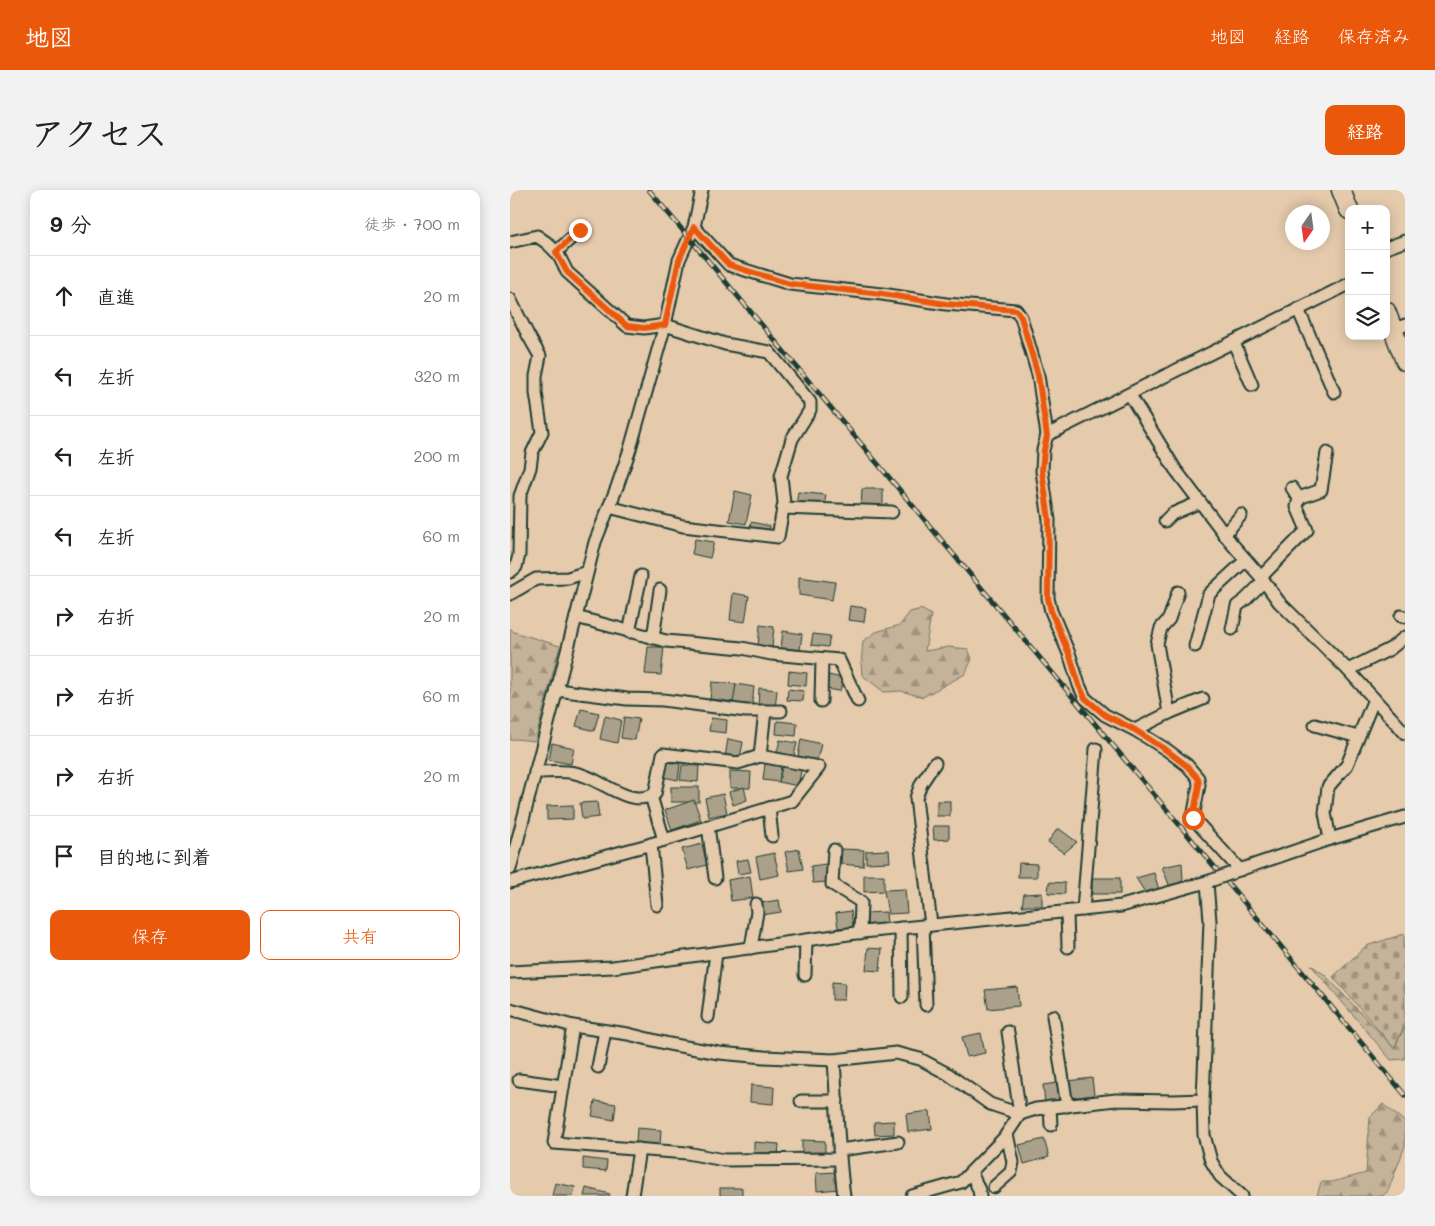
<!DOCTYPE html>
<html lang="ja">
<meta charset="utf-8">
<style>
:root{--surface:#fff;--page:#f2f2f2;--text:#222;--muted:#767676;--line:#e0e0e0;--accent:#ea580c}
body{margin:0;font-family:Mali,"Klee One",sans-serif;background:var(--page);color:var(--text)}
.controls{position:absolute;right:15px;top:15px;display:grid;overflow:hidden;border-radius:10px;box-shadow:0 2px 12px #0003}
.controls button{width:45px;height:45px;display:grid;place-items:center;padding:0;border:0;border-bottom:1px solid var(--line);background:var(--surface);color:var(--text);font:25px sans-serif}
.compass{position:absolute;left:775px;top:15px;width:45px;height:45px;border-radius:50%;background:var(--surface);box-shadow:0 2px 12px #0003;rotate:193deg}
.stop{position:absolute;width:15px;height:15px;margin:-11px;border:4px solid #ea580c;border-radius:50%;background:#fff}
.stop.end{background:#ea580c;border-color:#fff;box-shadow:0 1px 5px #0008}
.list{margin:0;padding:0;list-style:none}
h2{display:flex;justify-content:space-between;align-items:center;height:65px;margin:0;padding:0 20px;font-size:21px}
h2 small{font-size:16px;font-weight:400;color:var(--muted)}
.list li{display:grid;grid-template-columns:32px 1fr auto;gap:15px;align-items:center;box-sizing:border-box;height:80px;padding:0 20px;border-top:1px solid var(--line)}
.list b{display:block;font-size:19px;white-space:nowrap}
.list em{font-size:16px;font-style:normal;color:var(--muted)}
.actions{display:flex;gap:10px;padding:15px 20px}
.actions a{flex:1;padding:11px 0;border:1px solid var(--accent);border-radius:10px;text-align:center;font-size:18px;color:var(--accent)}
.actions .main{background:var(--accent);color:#fff}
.icon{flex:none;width:28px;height:28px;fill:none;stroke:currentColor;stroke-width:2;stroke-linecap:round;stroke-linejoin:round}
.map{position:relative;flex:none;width:895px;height:1006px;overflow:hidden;border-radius:10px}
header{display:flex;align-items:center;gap:30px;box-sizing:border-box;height:70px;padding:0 25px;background:var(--accent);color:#fff}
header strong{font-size:24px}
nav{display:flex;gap:28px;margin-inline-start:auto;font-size:18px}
.intro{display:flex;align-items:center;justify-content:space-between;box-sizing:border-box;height:120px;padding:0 30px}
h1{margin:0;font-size:35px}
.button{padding:12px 22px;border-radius:10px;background:var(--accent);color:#fff;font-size:18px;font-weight:700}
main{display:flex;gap:30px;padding:0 30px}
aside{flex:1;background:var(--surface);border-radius:10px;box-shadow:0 2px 12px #0003}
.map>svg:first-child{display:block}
.forest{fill:url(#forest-firs);stroke:#727866}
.cemetery{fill:url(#cemetery-stones);stroke:#727866}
.building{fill:#aba089;stroke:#1f3d34}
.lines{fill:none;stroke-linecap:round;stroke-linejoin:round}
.minor-casing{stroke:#1f3d34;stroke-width:15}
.highway-casing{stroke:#1f3d34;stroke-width:21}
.minor{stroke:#e5caac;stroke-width:11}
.highway{stroke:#e5caac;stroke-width:18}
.rail-casing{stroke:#1f3d34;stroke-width:5}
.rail{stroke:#e5caac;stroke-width:3;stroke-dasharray:9;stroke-linecap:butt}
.minor-bridge-casing{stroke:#1f3d34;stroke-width:15;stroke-linecap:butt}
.minor-bridge{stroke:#e5caac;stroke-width:11}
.route{stroke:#ea580c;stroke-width:6}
</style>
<header>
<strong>地図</strong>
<nav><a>地図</a><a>経路</a><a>保存済み</a></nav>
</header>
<div class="intro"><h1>アクセス</h1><a class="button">経路</a></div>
<main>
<aside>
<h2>9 分<small>徒歩 · 700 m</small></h2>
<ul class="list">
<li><svg class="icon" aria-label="ahead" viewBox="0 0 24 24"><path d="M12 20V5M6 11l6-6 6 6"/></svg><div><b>直進</b></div><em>20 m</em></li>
<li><svg class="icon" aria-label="left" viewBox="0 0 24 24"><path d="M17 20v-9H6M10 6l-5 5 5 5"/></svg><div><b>左折</b></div><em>320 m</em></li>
<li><svg class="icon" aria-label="left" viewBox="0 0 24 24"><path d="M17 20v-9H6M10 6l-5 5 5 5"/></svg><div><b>左折</b></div><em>200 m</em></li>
<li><svg class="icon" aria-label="left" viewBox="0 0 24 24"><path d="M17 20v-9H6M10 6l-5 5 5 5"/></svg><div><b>左折</b></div><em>60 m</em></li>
<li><svg class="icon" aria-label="right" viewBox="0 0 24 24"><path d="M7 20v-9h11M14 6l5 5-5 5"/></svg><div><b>右折</b></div><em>20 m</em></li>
<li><svg class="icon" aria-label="right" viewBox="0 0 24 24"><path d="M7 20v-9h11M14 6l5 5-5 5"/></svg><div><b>右折</b></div><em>60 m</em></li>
<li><svg class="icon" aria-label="right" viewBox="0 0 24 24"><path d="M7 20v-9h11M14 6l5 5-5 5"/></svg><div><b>右折</b></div><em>20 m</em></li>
<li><svg class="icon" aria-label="arrive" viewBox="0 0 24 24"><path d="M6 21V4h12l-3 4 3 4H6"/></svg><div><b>目的地に到着</b></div></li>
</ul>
<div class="actions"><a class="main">保存</a><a>共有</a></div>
</aside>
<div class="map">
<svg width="895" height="1006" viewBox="0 0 895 1006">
<defs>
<pattern id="forest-firs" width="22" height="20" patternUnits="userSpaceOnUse" patternTransform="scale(1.25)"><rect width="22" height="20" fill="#c4b299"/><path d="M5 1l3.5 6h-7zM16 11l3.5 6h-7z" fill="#9f927e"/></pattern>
<pattern id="cemetery-stones" width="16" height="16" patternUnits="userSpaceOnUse" patternTransform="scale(1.25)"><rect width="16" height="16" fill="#c4b299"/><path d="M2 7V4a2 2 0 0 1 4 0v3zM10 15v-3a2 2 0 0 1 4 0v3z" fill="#9f927e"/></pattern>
</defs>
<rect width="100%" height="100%" fill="#e5caac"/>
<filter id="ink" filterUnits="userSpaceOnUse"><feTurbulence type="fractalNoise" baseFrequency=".02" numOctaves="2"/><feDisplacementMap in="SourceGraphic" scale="10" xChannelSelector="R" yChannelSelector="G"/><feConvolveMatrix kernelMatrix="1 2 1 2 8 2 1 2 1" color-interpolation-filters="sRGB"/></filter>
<g filter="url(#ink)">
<g class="forest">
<path d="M411 419 421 425 415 461 439 457 458 459 462 469 455 484 413 507 391 501 374 502 352 485 351 473 353 451 366 442 390 435 400 422Z"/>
<path d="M0 438 4 442 50 456 25 551 5 549 0 550Z"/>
<path d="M801 775 815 785 884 858 895 837V869L881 870Z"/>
<path d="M873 914 895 932V956L878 1001 873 1006H807L811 992H822L856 983 860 927Z"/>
</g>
<path class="cemetery" d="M894 744 895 834 884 858 823 787 856 756Z"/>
<g class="building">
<path d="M352 299H373V319H351Z"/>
<path d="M225 301 242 305 236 334 219 331Z"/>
<path d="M288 302 316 305 314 318 286 315Z"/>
<path d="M241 332 260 336 259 345 239 341Z"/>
<path d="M185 349 204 352 200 368 182 364Z"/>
<path d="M289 387 325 392 322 410 289 405Z"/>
<path d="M223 403 239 406 235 432 220 430Z"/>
<path d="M340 416 356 418 354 432 338 430Z"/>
<path d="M250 435 264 437 262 457 248 456Z"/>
<path d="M273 441 292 444 290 460 271 458Z"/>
<path d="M303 444 320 446 318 457 301 455Z"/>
<path d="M138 457H154L151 485 135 484Z"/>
<path d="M279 481 297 483 296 496 278 494Z"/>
<path d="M318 485 333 488 330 501 315 499Z"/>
<path d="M202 492 226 494 224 512 200 509Z"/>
<path d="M226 494 244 497 242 515 223 513Z"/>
<path d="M249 498 267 500 265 519 248 518Z"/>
<path d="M278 499 294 501 293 511 277 510Z"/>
<path d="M71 519 89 523 84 541 66 536Z"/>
<path d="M95 526 111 530 107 553 90 549Z"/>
<path d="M114 527 129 529 125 550 111 548Z"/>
<path d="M201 528 217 530 216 543 199 541Z"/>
<path d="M267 531 287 533 286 546 266 544Z"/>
<path d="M218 549 233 552 230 569 215 567Z"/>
<path d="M291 549 311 554 307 570 288 566Z"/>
<path d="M270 550 287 553 284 566 267 562Z"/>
<path d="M42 553 64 558 61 574 39 570Z"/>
<path d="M155 572 170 574 168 590 153 587Z"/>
<path d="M273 572 292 576 288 596 269 592Z"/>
<path d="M255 574 271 576 269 592 253 590Z"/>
<path d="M172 575 189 576 188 592 170 590Z"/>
<path d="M220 581 241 582 240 598H220Z"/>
<rect x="161" y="597" width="28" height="15"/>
<path d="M234 597 237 610 223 615 219 602Z"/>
<path d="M213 604 217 623 199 627 195 608Z"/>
<path d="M184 610 191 630 162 640 155 620Z"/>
<rect x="427" y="611" width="13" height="15"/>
<path d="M87 612 89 627 72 629 70 613Z"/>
<path d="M63 615V629L37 630V616Z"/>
<path d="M423 636H439V649L424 650Z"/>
<path d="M548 638 567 652 554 663 538 652Z"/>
<path d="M192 654 197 675 178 680 172 659Z"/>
<path d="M289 659 293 679 279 681 275 662Z"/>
<path d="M332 659 354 660 353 676 331 674Z"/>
<path d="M379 660 380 672 356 673V661Z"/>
<path d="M264 663 269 685 250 689 246 667Z"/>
<path d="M238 669 241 682 228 684 226 671Z"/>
<path d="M509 673 527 674V687H508Z"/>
<path d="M672 673 673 691 660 697 652 677Z"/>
<path d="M316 674 318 692 303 693 301 676Z"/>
<path d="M644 683 649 700 636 704 626 688Z"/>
<path d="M354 685H374V701L354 702Z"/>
<path d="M240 686 243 708 221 711 218 690Z"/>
<rect x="582" y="688" width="28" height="16"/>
<path d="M539 692 555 693V704L538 703Z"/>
<path d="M395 699 397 723 378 724 374 701 376 700Z"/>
<path d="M532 703V716H512L514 704Z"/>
<path d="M269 710 271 722 252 725 250 713Z"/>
<path d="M341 721 343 737 328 738 326 723Z"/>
<path d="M376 722 377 735 354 737V723Z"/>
<path d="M358 758 372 759 370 781 356 780Z"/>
<path d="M322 792 335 793 334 810H322Z"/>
<path d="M507 797 509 816 478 819 475 800Z"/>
<path d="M471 843 475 863 457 867 452 847Z"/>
<path d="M582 888 584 905 560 908 558 891Z"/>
<path d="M547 893 550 912 535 914 533 895Z"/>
<path d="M241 895 264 897 263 914 240 912Z"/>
<path d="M85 911 106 914 104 930 82 926Z"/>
<path d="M420 921 422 939 398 942 396 924Z"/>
<path d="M384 931V944L365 945 364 932Z"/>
<path d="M127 938 151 940 150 955 126 953Z"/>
<path d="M534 949 539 967 514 974 509 955Z"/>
<path d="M292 950 315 951V963H292Z"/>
<path d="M244 952 269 954 268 967 244 966Z"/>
<path d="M73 968 97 971 96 981 73 979Z"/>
<path d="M328 982 329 999 307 1001 306 983Z"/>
<path d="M45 993 65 997 63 1006H42Z"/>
<path d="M76 998 100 1004 99 1006H74Z"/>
<rect x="210" y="998" width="22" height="8"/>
</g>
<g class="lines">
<g class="minor-casing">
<g id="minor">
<path d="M184 37 219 75 280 94 372 104 436 114 506 120 511 127 528 185 537 245 533 260 532 281 539 330 538 408 541 421 560 466 569 495 575 508 595 525 625 540 657 560 677 575 688 588 689 595 683 628 730 680"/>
<path d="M0 52 27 46 37 53 48 64 57 82 117 136 134 138 155 135 215 154 259 162 300 212V220L282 249 271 286 274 313 268 347 173 336 99 317"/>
<path d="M876 58 895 51"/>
<path d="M46 62 70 40"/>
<path d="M0 109 18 145 30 166 26 186V203L32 242 22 263 20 278 10 306 9 365 6 377 0 382"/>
<path d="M788 119 824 202"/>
<path d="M883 140 895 135"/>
<path d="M724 153 742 195"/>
<path d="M620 205 665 279 722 354 751 387 769 412 838 480"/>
<path d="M537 245 839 94"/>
<path d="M789 308 811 300 817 263"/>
<path d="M273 318 382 322"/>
<path d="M655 331 662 324 690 312"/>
<path d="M714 345 731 325"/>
<path d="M751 387 797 340 787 317 789 308 782 298"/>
<path d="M0 404 26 389 58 388 77 382"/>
<path d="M891 426 895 427"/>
<path d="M66 427 156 451 232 458 261 464 329 470 348 511"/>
<path d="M722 439 727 416 735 410 754 391"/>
<path d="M119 442 131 386"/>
<path d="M895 447 880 459 838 480 895 543"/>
<path d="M143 448 150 400"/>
<path d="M685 456 699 404 736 370"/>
<path d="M47 500 117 509 153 510 236 521H271"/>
<path d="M311 511 312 469"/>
<path d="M659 523 647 454 651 438 659 429 668 402"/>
<path d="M805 535 848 547"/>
<path d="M625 540 659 523 693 509"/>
<path d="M250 566 255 521"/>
<path d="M141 606 154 650"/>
<path d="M259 618 262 646"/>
<path d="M198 636 205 688"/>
<path d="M820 649 815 623 818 597 837 575 864 509"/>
<path d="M141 654 147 715"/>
<path d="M324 660 322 694 351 712 350 743"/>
<path d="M0 679 66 427 85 352 107 297 120 259 155 135 169 70 184 37 192 0"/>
<path d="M723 682 820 649 895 627"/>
<path d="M0 692 138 655 282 611 309 577 250 566 228 573 153 564 145 604C117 619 91 587 65 583 52 580 38 582 25 582"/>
<path d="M697 692 700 731 693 910 694 945 701 971 710 986 732 1006"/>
<path d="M573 720 586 559"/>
<path d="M557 722 558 757"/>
<path d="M421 735 406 608 411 594 425 573"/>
<path d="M413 736 416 815"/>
<path d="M391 738 392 807"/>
<path d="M241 758 247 722 246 714"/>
<path d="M0 782 103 777 353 742 611 716 700 691"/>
<path d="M295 785 296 750"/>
<path d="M0 819 63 836 118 844 159 854 209 863 254 867 324 870 386 863 410 869 438 884 480 914 510 924 526 919 606 910 663 911 693 910"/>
<path d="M543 826 557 916"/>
<path d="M198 827 206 763"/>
<path d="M63 836 44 953 177 963 214 970 329 969"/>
<path d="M324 870C327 915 328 961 334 1006"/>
<path d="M88 877 95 841"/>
<path d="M9 890 53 896"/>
<path d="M291 911H327"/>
<path d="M540 917 541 935"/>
<path d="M329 960 388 952"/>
<path d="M461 982 469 1000 470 1006"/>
<path d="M484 997 501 982 503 972 497 944"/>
<path d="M122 1006 129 959"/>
<path d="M402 1006 451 992 494 948 510 924 498 842"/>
</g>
</g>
<g class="highway-casing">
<g id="highway">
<path d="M831 0 839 20"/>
<path d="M876 121 895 171"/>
</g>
</g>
<use href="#minor" class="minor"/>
<use href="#highway" class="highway"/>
<g class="rail-casing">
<path id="rail" d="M139 0 895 905"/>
</g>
<use href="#rail" class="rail"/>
<g class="minor-bridge-casing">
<path id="minor-bridge" d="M700 691 722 683"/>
</g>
<use href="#minor-bridge" class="minor-bridge"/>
</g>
</g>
<g class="lines" filter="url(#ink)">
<path class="route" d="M70 40 46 62 57 82 117 136 134 138 155 135 169 70 184 37 219 75 280 94 372 104 436 114 506 120 511 127 528 185 537 246 534 260 532 281 539 330 538 408 541 421 560 466 569 495 575 508 595 525 625 540 656 560 677 576 688 588 689 595 683 628"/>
</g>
</svg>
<div class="controls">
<button>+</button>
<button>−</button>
<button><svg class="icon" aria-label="layers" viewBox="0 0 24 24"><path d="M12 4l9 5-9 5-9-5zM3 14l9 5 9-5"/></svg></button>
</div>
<svg class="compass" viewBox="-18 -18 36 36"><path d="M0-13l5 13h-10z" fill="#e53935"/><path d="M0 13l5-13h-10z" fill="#767676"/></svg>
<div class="stop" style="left:683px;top:628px"></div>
<div class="stop end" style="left:70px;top:40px"></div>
</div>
</main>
